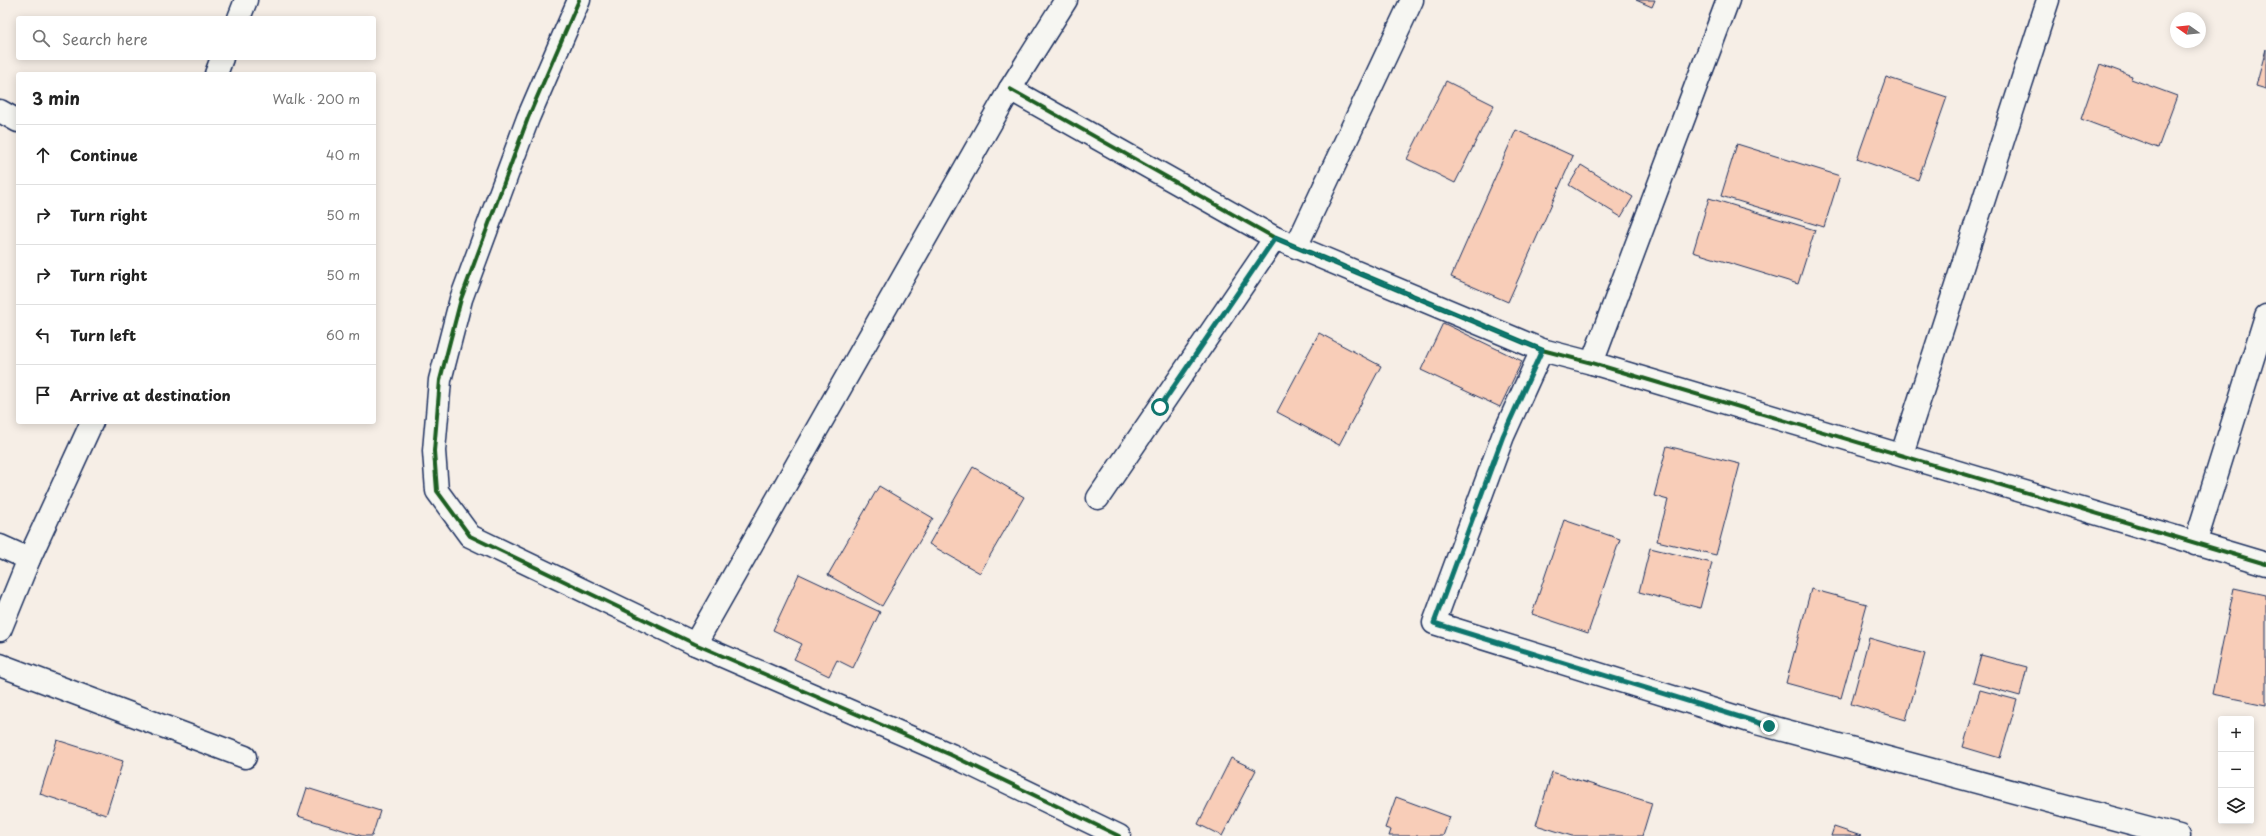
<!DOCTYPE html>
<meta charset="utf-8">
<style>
:root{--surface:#fff;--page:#f2f2f2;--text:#222;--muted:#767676;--line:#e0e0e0}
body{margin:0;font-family:"Playpen Sans",sans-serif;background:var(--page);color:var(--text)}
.controls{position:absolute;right:12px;bottom:12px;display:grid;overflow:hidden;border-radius:4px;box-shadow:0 2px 10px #0003}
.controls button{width:36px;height:36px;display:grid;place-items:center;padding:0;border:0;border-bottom:1px solid var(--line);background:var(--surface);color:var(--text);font:20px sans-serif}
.compass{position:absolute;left:2170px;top:12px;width:36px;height:36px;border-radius:50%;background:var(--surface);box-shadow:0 2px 10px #0003;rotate:285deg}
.stop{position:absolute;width:12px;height:12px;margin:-9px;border:3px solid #0f766e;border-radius:50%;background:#fff}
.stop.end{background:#0f766e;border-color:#fff;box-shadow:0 1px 4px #0008}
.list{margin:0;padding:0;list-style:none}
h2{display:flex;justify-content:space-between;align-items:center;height:52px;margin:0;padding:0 16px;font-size:17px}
h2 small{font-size:13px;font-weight:400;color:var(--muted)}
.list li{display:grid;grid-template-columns:26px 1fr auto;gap:12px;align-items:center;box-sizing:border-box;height:60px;padding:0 16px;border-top:1px solid var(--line)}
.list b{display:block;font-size:15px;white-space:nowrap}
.list em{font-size:13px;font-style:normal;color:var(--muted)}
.icon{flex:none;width:22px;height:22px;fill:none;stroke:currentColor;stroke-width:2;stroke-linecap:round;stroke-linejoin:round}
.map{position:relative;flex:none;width:2266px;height:836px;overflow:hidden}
.search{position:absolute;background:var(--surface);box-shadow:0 2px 10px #0003;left:16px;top:16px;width:360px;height:44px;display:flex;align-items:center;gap:10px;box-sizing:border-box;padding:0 14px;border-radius:4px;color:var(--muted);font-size:15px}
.panel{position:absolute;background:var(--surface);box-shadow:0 2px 10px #0003;left:16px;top:72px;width:360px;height:352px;border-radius:4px}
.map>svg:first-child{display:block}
.building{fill:#f8cdb8;stroke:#1b2f5e}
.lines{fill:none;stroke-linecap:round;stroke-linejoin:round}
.street-casing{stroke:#1b2f5e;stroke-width:25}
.street{stroke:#f6f6f2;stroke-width:22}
.cycleway-casing{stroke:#f6f6f2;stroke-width:6}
.cycleway{stroke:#1b5e20;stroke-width:4}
.route{stroke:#0f766e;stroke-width:5}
</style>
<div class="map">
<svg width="2266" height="836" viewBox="0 0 2266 836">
<rect width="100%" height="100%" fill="#f6eee6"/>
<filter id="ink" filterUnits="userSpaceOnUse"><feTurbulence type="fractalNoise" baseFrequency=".025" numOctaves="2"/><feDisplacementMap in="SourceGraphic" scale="8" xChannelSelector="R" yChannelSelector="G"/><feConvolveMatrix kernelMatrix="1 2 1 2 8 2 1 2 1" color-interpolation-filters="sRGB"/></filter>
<g filter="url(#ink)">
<g class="building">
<path d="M1636 0H1655L1652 7Z"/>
<path d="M2266 49V89L2256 86Z"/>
<path d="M2100 64 2132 76 2131 79 2177 96 2158 148 2081 119Z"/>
<path d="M1886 77 1947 97 1918 180 1857 159Z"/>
<path d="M1446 81 1494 105 1455 183 1407 159Z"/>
<path d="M1516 130 1573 156 1508 302 1451 277Z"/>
<path d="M1737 144 1840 176 1824 227 1721 196Z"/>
<path d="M1581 165 1633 197 1621 217 1569 185Z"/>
<path d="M1709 198 1815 230 1798 284 1693 252Z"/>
<path d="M1443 323 1522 361 1500 407 1421 370Z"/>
<path d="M1319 333 1381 366 1339 445 1277 412Z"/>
<path d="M1667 446 1740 464 1716 555 1657 541 1668 500 1654 496Z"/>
<path d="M973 467 1024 497 980 573 929 544Z"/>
<path d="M879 486 933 518 882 606 828 575Z"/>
<path d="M1564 520 1620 539 1588 633 1532 614Z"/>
<path d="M1650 548 1712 563 1700 608 1639 592Z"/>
<path d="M799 574 880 612 853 668 837 660 829 676 794 659 802 644 773 630Z"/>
<path d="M2234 588 2266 595V705L2212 694Z"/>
<path d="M1811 589 1867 604 1841 698 1786 683Z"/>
<path d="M1869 638 1925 654 1906 720 1851 704Z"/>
<path d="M1981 655 2027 667 2020 696 1973 683Z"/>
<path d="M1980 690 2017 700 2000 758 1963 747Z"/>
<path d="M57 740 123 761 106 815 40 794Z"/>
<path d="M1231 758 1256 770 1222 836 1198 824Z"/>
<path d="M1552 772 1652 803 1642 836H1572L1536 825Z"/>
<path d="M307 788 380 811 372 836H362L298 816Z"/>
<path d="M1396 797 1450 817 1443 836H1389L1391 830 1385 828Z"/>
<path d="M1834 827 1861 836H1831Z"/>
</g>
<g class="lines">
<g class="street-casing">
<g id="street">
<path d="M579 0 528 118 461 299 440 380 434 451 437 491 470 536 695 644 951 755 1119 836"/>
<path d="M239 18 246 0"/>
<path d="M216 74 222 58"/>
<path d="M1010 89 1275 238 1542 350 1592 363 2266 564"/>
<path d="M0 111 18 121"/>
<path d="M1296 247 1412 0"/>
<path d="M1542 350 1503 436 1434 623 1753 722 2179 836"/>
<path d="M1592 363 1728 0"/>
<path d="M1902 454 2048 0"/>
<path d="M1098 498 1275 238"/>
<path d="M2195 544 2266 316"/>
<path d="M0 546 29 559"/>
<path d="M0 630 29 559 92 422"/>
<path d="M695 644 1010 89 1066 0"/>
<path d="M0 665 245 757"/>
</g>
</g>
<use href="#street" class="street"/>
<g class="cycleway-casing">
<g id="cycleway">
<path d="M579 0 528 118 461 299 440 380 434 451 437 491 470 536 695 644 951 755 1119 836"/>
<path d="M1010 89 1275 238 1542 350 1592 363 2266 564"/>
</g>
</g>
<use href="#cycleway" class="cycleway"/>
</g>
</g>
<g class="lines" filter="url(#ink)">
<path class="route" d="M1160 407 1275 238 1542 350 1503 436 1434 623 1769 726"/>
</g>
</svg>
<div class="controls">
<button>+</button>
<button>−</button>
<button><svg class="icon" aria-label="layers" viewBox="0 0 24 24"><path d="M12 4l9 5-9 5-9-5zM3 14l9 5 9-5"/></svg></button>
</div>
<svg class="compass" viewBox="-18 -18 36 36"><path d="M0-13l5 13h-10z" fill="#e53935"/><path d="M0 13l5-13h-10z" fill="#767676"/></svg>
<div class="stop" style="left:1160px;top:407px"></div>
<div class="stop end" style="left:1769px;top:726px"></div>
<div class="search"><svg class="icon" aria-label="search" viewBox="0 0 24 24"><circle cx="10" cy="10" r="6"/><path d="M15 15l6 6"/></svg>Search here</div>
<section class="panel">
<h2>3 min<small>Walk · 200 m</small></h2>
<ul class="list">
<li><svg class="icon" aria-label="ahead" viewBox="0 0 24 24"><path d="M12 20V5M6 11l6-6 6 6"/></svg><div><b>Continue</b></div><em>40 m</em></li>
<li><svg class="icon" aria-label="right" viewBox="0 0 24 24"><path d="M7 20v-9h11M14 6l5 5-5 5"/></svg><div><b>Turn right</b></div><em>50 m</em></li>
<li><svg class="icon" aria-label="right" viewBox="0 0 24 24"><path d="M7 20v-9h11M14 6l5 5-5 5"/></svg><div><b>Turn right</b></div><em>50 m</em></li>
<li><svg class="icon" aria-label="left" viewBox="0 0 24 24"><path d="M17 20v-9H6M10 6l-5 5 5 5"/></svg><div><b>Turn left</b></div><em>60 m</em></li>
<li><svg class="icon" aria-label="arrive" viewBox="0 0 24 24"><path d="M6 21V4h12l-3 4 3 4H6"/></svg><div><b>Arrive at destination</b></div></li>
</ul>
</section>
</div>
